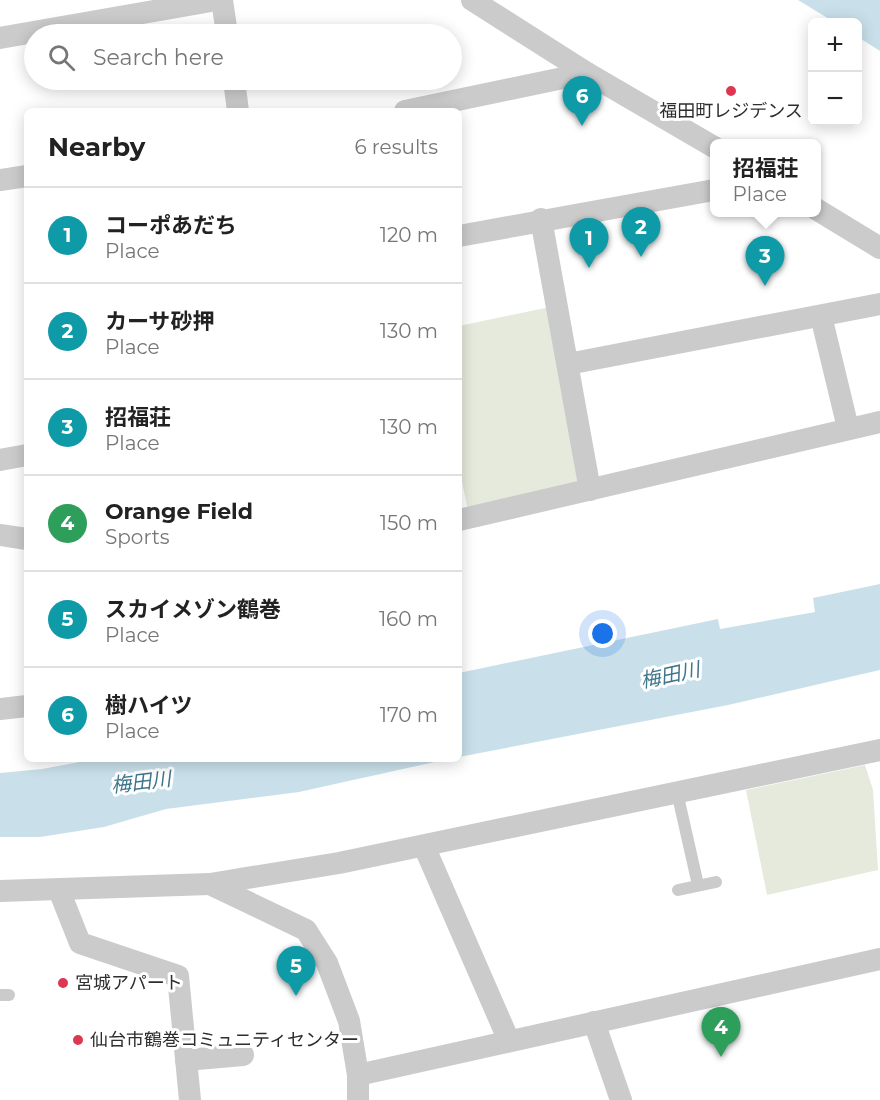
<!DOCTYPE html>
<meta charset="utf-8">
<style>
:root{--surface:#fff;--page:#f2f2f2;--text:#222;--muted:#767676;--line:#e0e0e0;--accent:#b45309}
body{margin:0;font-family:Montserrat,"Noto Sans JP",sans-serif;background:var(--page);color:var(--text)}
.controls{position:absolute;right:18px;top:18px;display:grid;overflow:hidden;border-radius:9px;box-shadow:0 3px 15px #0003}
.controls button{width:54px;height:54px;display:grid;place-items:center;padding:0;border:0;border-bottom:2px solid var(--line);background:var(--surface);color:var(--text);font:30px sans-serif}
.you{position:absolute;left:603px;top:634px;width:21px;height:21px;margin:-15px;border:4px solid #fff;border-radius:50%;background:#1a73e8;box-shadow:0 0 0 9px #1a73e833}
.badge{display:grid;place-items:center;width:39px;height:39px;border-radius:50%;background:var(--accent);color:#fff;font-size:20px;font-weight:700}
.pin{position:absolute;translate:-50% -50px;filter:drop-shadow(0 2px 3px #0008)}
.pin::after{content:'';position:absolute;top:32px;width:21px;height:18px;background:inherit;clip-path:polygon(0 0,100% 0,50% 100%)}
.popup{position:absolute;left:710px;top:139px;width:111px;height:78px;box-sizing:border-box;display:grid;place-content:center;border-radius:9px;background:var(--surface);filter:drop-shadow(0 2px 4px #0005);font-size:20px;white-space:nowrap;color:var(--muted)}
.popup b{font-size:22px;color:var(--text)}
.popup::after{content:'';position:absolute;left:50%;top:100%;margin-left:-12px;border:12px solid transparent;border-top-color:var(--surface)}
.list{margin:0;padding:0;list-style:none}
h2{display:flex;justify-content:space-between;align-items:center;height:78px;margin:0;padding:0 24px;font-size:26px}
h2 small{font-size:20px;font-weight:400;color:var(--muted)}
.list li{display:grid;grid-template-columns:39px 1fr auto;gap:18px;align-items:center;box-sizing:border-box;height:96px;padding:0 24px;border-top:2px solid var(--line)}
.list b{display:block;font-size:22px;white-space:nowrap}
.list p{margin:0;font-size:20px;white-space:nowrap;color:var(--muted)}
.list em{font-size:20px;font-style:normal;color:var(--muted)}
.icon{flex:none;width:33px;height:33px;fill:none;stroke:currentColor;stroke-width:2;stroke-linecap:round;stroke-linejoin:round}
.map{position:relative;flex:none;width:880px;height:1100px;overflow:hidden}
.search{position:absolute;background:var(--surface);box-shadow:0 3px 15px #0003;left:24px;top:24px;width:438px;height:66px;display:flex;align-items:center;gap:15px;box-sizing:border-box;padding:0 21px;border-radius:33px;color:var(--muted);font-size:22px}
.panel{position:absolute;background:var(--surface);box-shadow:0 3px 15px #0003;left:24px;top:108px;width:438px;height:654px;border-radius:9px}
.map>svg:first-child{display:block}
.green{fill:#e5eadc}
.water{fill:#c9e0ea}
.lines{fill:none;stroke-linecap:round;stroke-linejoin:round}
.lane{stroke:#cbcbcb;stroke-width:12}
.street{stroke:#cbcbcb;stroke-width:22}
.poi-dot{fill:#dd3754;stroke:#fff;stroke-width:2}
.labels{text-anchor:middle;stroke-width:6;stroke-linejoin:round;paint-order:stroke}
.poi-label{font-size:18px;fill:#2e2e2e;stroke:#fff;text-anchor:start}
.water-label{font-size:20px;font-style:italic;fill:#3f768c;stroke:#fff}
</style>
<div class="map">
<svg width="880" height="1100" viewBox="0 0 880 1100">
<rect width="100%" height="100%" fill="#fff"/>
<g class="green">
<path d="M550 307 583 484 468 511 459 467V326Z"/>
<path d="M865 765 873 790 878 870 767 895 746 790Z"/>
</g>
<g class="water">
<path d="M798 0H880V51L858 37V22H834Z"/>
<path d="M880 584V670L728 705 459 757V673L718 619 720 629 815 612 813 598Z"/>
<path d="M96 759H448L299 792 166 809 104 827 40 837H0V773L42 769Z"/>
</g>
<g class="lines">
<g class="lane">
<path d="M677 792 698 885"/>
<path d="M678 890 716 882"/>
<path d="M0 995H9"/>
</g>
<g class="street">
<path d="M222 0 227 34"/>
<path d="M472 0 587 73 714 147"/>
<path d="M0 38 217 0"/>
<path d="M234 80 238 111"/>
<path d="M405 111 587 73"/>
<path d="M0 180 27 176"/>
<path d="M816 209 880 248"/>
<path d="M541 219 590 490"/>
<path d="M459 236 714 190"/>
<path d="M821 316 848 428"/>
<path d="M568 364 880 304"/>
<path d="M0 460 27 455"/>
<path d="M459 520 880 422"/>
<path d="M0 535 27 539"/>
<path d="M0 709 27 706"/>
<path d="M424 846 509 1041"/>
<path d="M210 884 306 930 327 963 349 1021 358 1075V1100"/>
<path d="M59 890 80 943 178 976 190 1100"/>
<path d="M0 891 210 884 339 863 880 750"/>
<path d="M594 1022 621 1100"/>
<path d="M186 1060 243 1055"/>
<path d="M358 1075 880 959"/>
</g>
</g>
<g class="poi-dot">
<circle cx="731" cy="91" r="6"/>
<circle cx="63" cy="983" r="6"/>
<circle cx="78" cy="1040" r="6"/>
</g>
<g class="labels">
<g class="poi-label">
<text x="731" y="117" text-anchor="middle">福田町レジデンス</text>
<text x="75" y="989">宮城アパート</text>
<text x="90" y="1046">仙台市鶴巻コミュニティセンター</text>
</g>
<g class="water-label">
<text transform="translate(670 675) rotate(-12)" y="7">梅田川</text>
<text transform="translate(141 782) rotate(-7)" y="7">梅田川</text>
</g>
</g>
</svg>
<div class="controls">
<button>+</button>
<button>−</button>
</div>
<div class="you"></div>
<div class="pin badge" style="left:589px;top:268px;background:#0f9aa8">1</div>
<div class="pin badge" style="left:641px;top:257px;background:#0f9aa8">2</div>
<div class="pin badge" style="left:765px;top:286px;background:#0f9aa8">3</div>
<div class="popup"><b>招福荘</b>Place</div>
<div class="pin badge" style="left:721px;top:1057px;background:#2e9e5b">4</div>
<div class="pin badge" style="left:296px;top:996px;background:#0f9aa8">5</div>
<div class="pin badge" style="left:582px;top:126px;background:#0f9aa8">6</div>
<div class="search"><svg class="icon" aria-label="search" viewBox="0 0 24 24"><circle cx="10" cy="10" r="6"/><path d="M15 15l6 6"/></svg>Search here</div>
<section class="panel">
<h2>Nearby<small>6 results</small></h2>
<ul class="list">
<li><span class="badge" style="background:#0f9aa8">1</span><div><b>コーポあだち</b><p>Place</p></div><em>120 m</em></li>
<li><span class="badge" style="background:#0f9aa8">2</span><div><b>カーサ砂押</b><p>Place</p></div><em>130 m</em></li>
<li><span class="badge" style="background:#0f9aa8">3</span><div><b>招福荘</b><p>Place</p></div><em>130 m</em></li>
<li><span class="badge" style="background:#2e9e5b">4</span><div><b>Orange Field</b><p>Sports</p></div><em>150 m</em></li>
<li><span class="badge" style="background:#0f9aa8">5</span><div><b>スカイメゾン鶴巻</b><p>Place</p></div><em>160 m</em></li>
<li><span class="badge" style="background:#0f9aa8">6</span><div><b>樹ハイツ</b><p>Place</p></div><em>170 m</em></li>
</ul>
</section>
</div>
